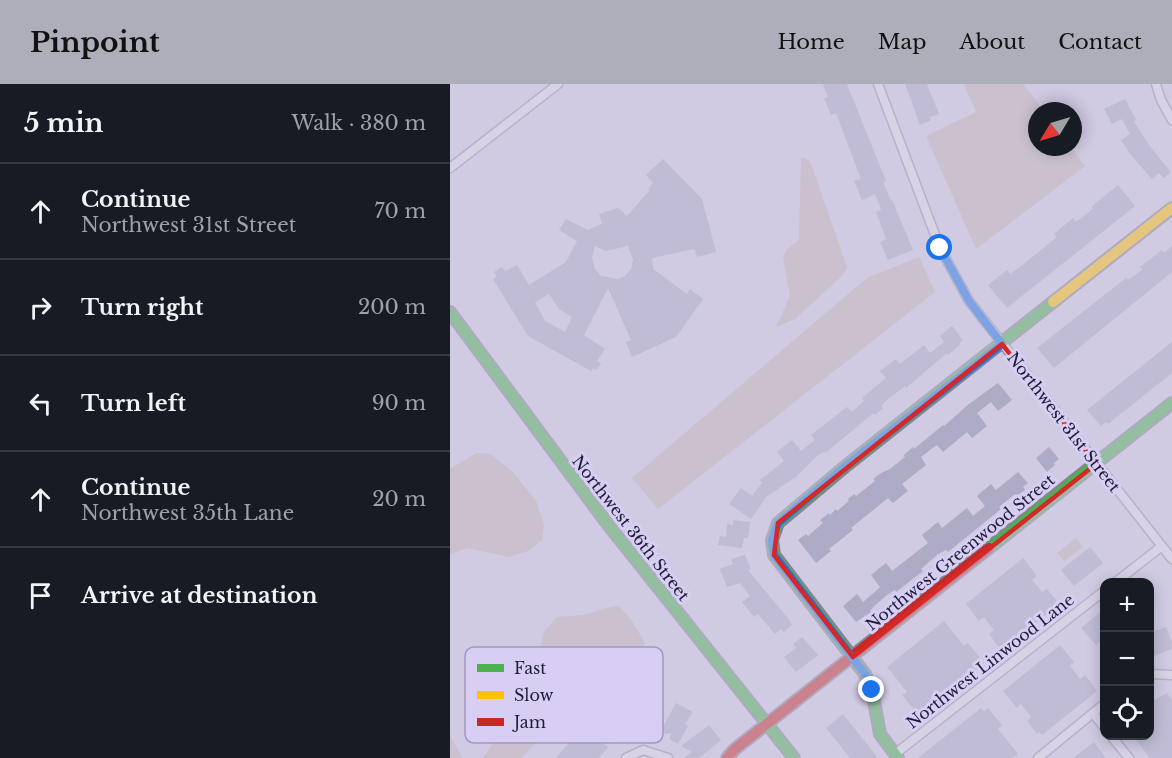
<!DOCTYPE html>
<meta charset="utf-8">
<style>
:root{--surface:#171b24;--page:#20242c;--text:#f1f3f6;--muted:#9ea1a6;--line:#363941;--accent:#aeaebb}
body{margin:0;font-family:"Libre Baskerville",serif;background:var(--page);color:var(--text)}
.controls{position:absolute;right:18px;bottom:18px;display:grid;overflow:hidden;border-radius:12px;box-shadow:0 3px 15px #0003}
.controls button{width:54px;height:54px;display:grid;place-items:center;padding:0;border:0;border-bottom:2px solid var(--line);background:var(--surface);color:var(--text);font:30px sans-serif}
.compass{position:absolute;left:578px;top:18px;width:54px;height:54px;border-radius:50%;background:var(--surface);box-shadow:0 3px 15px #0003;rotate:232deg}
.stop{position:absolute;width:18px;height:18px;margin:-14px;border:4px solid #1a73e8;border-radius:50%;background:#fff}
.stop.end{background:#1a73e8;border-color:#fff;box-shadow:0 2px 6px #0008}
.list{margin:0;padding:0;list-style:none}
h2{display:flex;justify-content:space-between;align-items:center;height:78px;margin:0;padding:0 24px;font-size:26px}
h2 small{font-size:20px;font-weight:400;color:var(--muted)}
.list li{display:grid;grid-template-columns:39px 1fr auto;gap:18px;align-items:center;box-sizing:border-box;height:96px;padding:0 24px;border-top:2px solid var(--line)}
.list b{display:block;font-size:22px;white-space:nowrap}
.list p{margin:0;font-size:20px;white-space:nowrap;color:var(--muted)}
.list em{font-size:20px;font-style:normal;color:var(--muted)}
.icon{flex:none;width:33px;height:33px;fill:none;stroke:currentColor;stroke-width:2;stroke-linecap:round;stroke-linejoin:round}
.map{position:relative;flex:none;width:722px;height:674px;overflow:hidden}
header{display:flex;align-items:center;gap:36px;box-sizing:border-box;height:84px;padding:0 30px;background:var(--accent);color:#111}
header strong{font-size:28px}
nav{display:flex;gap:33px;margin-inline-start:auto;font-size:21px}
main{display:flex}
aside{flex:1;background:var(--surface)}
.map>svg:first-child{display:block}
.water{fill:#c4b3b5}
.building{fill:#adabc5;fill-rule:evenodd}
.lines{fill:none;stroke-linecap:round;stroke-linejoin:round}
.street-casing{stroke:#9794a7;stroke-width:11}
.fast-casing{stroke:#868396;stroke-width:14}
.slow-casing{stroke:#868396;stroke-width:14}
.jam-casing{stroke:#868396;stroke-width:14}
.street{stroke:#dfdbea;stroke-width:8}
.fast{stroke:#4caf50;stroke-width:10}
.slow{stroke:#ffc107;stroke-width:10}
.jam{stroke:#c62828;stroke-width:10}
.route{stroke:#1a73e8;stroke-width:8}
.marked{fill:none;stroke:#d62828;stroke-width:4.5;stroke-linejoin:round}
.labels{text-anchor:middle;stroke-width:6;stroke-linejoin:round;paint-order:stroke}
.street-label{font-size:16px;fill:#1d1c35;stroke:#d8cef4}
.key{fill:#d8cef4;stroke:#a099bb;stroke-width:1.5}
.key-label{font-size:16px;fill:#1d1c35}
</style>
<header>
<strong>Pinpoint</strong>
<nav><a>Home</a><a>Map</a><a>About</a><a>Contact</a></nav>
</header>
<main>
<aside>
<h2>5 min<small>Walk · 380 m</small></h2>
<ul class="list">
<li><svg class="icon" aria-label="ahead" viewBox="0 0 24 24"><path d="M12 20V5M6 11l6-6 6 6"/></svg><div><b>Continue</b><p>Northwest 31st Street</p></div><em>70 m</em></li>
<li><svg class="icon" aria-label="right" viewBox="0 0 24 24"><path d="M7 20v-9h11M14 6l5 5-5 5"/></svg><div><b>Turn right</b></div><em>200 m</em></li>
<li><svg class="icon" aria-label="left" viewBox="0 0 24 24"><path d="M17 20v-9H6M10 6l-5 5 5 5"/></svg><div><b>Turn left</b></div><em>90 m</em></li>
<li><svg class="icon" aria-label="ahead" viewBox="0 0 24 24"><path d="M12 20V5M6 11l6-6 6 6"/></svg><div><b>Continue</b><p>Northwest 35th Lane</p></div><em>20 m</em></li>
<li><svg class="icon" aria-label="arrive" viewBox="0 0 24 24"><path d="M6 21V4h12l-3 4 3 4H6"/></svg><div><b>Arrive at destination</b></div></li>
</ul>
</aside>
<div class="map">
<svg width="722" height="674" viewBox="0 0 722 674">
<rect width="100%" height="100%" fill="#d0cae2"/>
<g class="water">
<path d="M514 0H573L594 27H587V63H621L635 82 526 165 476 52 526 28Z"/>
<path d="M351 73 360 77 397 183 393 191 345 235 326 243 340 212 333 174 336 166 349 156Z"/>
<path d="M469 173 485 208 208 425 182 394 417 194Z"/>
<path d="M27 369 40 370 64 389 86 417 94 441 92 456 78 467 59 473 18 464 0 470V385Z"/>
<path d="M626 454 633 463 614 477 607 469Z"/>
<path d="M169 522 182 537 195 559 187 575 127 606 85 660 71 674H31L36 670 78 606 94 548 107 533 134 531 156 524Z"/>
<path d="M0 651 12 674H0Z"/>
</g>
<g class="building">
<path d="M373 0H397L436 97 433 98 441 117 442 116 463 166 438 176 430 158 436 155 426 128 431 126 425 110 412 116 404 97 411 95 386 29 381 31 374 14 378 13Z"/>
<path d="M455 0H477L489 30 480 33 481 36 470 41Z"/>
<path d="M675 15 686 36 684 38 702 65 721 88 714 94 709 89 702 95 681 71 671 56 680 50 672 35 662 40 654 25Z"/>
<path d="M213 75 252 115 266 168 247 173 244 165 202 174 203 185 237 210 240 205 253 215 226 253 182 273 176 258 181 256 158 204 134 251 155 265 147 277 151 280 146 286 143 284 141 287 78 252 43 195 47 192 44 188 52 183 55 187 67 181 79 201 116 178 127 157 109 146 116 135 138 146 152 140 149 130 168 124 177 132 200 106 198 105 203 99 196 91ZM145 162 156 167 178 162 183 176 181 185 175 192 168 195 151 192 145 185 142 174ZM99 210 109 225 122 233 115 248 95 237 85 218Z"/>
<path d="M668 101 685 122 557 224 538 201 557 186 560 190 570 183 607 153 604 150 623 134 626 138 643 125 641 123Z"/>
<path d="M722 162V188L604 284 587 264 676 194 678 196 692 186 690 183 712 166 714 169Z"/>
<path d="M502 242 513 256 509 260 510 261 498 271 497 269 456 304 455 302 437 316 431 322 433 324 425 331 423 329 420 332 375 369 374 367 367 372 346 393 316 413 301 435 279 420 291 404 302 412 312 399 310 396 334 377 327 368 342 356 351 367 365 356 361 351 384 333 397 323 402 328 414 317 412 314 436 294 430 287 446 275 450 280 474 261 480 269 494 258 490 252Z"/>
<path d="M722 258V289L658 340 656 338 651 342 637 326Z"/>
<path d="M548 299 562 316 548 327 541 318 527 329 537 342 522 354 517 348 493 368 487 361 484 363 471 373 476 381 452 400 458 407 443 419 438 414 401 444 403 446 379 465 381 467 366 479 348 456 356 450 358 452 373 439 370 436 379 429 380 431 386 425 387 427 399 417 398 415 404 410 406 412 425 397 423 395 431 389 440 385 455 373 454 371 463 363 464 365 493 341 494 342 519 320Z"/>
<path d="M599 363 609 375 604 379 605 381 597 388 586 374Z"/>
<path d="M568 388 578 399 573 403 575 406 567 412 565 410 549 423 551 425 498 468 496 466 488 470 471 485 473 487 446 508 445 506 437 511 423 523 420 527 421 528 406 538 393 522 407 510 413 518 427 506 430 503 421 491 436 479 442 487 478 459 472 451 488 438 492 444 517 424 523 432 535 422 527 412 541 400 546 406Z"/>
<path d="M283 436 300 438 298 454H294L292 464 268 461 270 452 276 453 277 440 283 441Z"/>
<path d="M640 463 653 479 624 502 611 486Z"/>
<path d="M295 471 301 485 298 486 340 537 342 541 334 548 331 545 325 550 308 530 304 533 292 518 300 512 290 499 277 503 270 485 283 480 281 475Z"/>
<path d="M573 474 587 492 582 496 592 508 597 505 607 517 605 519 607 522 553 564 551 562 549 564 539 550 544 546 534 533 529 537 516 520Z"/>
<path d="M654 525V554L646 561 631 544Z"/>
<path d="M494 537 514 562 518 559 534 579 473 628 470 625 466 628 452 611 457 608 437 583Z"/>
<path d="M716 543 722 558V565L699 574V549Z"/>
<path d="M352 553 368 571 346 588 334 573 346 564 343 560Z"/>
<path d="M610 561 624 578 620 582 630 595 635 591 647 607 592 651 589 648 587 650 577 637 581 633 571 620 567 624 553 607Z"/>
<path d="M717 609 722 616V674H700L682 651H699V619Z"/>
<path d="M226 619 243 628 235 640 238 642 228 660 219 655 222 649 209 650Z"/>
<path d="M148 620 152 626 162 620 180 649 162 660 140 625Z"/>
<path d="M531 624 534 627 538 624 552 641 548 645 568 670 563 674H468Z"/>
<path d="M393 630 428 674H400L376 644Z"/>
<path d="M259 641 271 656 249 674H234L242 668 231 662Z"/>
<path d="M134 643 158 663 149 674H106L119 659 116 657 121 650 126 654Z"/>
<path d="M644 658 656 674H623Z"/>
</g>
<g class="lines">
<g class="street-casing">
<g id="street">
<path d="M428 0 490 164 519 217 722 475"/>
<path d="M706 0 711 16 722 36"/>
<path d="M0 84 108 0"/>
<path d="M666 498 712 462"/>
<path d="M700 590 722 591"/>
<path d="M643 629 654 643"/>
<path d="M661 652 679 674"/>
<path d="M445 670 654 507"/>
<path d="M176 674 193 666 218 674"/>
<path d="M588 674 654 620"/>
</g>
</g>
<g class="fast-casing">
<g id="fast">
<path d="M0 228 159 442 344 674"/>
<path d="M539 464 722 319"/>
<path d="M448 674 430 650 422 606 415 590 324 471 322 456 328 439 397 381 603 218"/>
</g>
</g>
<g class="slow-casing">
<path id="slow" d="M603 218 722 124"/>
</g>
<g class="jam-casing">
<path id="jam" d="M277 674 285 665 539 464"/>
</g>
<use href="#street" class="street"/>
<use href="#fast" class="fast"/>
<use href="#slow" class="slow"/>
<use href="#jam" class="jam"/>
</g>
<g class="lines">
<path class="route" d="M422 606 415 590 324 471 322 456 328 439 397 381 552 260 519 217 490 164"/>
</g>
<path d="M0 0H722V674H0ZM552 260 646 380 403 573 324 471 328 439Z" fill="#d0cae2" fill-opacity=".55" fill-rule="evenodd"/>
<path class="marked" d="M552 260 646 380 403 573 324 471 328 439Z"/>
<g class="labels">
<g class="street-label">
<text transform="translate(614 338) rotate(52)" y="6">Northwest 31st Street</text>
<text transform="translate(181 444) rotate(52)" y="6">Northwest 36th Street</text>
<text transform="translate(510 468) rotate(-39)" y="6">Northwest Greenwood Street</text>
<text transform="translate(540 577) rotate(-38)" y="6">Northwest Linwood Lane</text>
</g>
</g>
<rect x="15" y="563" width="198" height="96" rx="9" class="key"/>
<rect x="27" y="580" width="27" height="8" fill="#4caf50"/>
<rect x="27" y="607" width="27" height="8" fill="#ffc107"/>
<rect x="27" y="634" width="27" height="8" fill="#c62828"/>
<g class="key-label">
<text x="64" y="590">Fast</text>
<text x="64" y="617">Slow</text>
<text x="64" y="644">Jam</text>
</g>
</svg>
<div class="controls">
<button>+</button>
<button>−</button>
<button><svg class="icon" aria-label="locate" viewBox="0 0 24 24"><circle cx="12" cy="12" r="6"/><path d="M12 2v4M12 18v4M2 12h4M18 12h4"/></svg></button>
</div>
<svg class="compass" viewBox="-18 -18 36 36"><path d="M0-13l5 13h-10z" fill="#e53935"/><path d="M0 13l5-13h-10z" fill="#9ea1a6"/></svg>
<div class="stop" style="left:490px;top:164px"></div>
<div class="stop end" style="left:422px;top:606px"></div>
</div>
</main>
